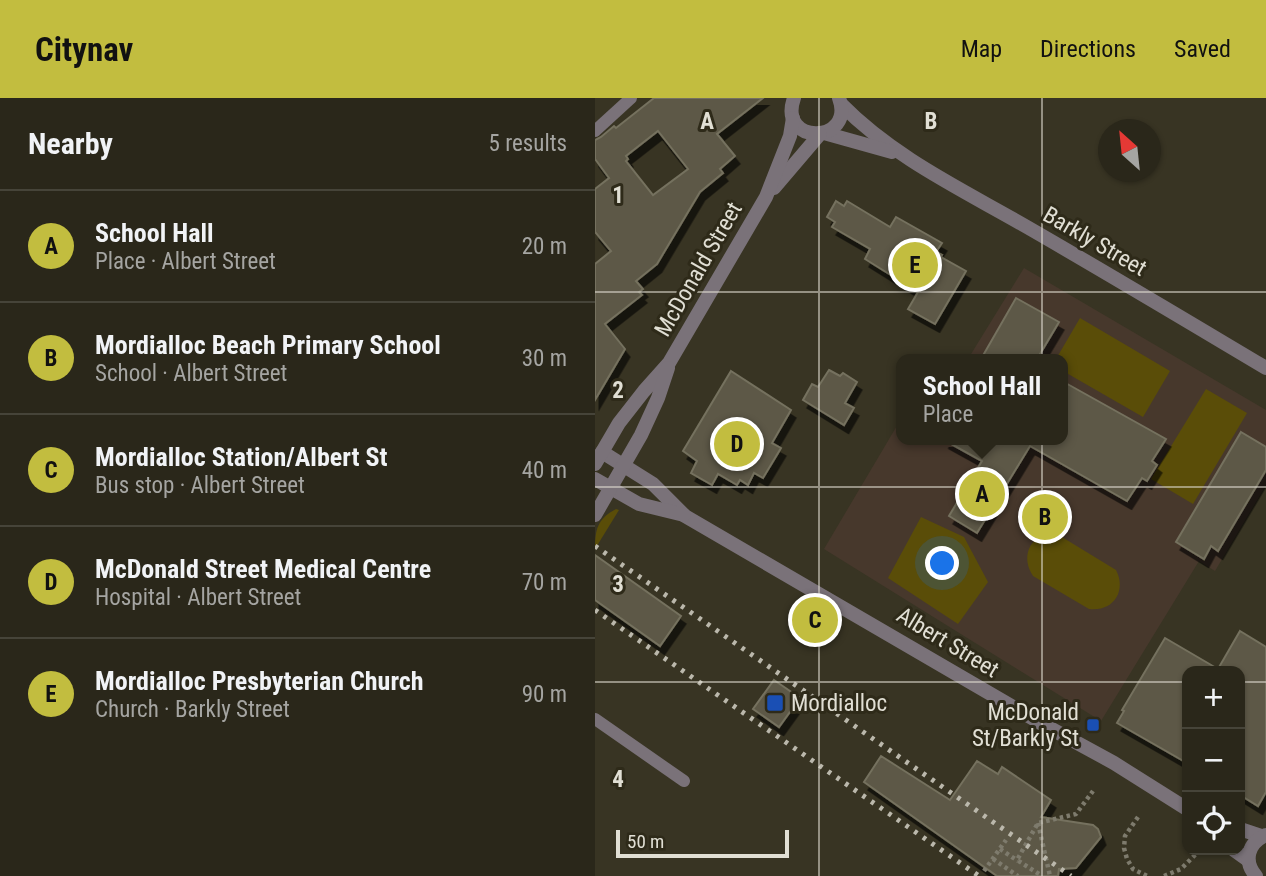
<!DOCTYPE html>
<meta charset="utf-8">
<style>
:root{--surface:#2a271a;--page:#363327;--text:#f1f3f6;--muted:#a5a5a2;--line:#464439;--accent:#c2bd3f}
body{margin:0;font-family:"Roboto Condensed",sans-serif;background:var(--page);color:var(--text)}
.controls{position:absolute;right:21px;bottom:21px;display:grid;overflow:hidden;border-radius:14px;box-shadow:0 2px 5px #0004}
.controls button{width:63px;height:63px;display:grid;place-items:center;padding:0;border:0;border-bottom:2px solid var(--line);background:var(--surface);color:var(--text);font:35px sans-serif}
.compass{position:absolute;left:503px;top:21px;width:63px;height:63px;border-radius:50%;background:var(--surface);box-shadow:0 2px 5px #0004;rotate:333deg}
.scale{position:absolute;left:21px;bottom:18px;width:173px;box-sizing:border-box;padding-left:7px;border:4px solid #e1dfd4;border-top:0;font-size:19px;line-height:24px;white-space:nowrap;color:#e1dfd4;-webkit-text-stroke:5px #2e2a19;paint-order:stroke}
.you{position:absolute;left:348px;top:466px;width:24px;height:24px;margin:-18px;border:5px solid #fff;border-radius:50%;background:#1a73e8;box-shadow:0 0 0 10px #1a73e833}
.badge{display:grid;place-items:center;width:46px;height:46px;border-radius:50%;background:var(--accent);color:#111;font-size:23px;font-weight:700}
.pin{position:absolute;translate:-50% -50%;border:4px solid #fff;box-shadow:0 2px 7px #0006}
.popup{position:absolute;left:301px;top:256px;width:172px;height:91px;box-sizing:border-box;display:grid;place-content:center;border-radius:14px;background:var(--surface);filter:drop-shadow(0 2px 5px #0005);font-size:23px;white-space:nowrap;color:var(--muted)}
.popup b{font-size:26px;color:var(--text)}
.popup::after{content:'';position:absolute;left:50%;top:100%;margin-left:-14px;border:14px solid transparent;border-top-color:var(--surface)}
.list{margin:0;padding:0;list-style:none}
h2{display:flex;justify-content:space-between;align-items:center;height:91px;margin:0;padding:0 28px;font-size:30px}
h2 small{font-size:23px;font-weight:400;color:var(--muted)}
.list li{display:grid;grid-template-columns:46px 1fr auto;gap:21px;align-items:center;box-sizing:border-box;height:112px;padding:0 28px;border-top:2px solid var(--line)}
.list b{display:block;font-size:26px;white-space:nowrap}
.list p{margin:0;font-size:23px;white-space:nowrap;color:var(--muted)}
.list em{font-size:23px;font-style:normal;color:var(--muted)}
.icon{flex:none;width:38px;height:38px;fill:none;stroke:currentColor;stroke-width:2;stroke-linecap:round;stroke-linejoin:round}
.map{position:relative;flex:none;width:671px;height:778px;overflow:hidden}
header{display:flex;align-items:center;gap:42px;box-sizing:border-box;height:98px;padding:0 35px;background:var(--accent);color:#111}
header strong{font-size:33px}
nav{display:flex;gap:38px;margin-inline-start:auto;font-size:24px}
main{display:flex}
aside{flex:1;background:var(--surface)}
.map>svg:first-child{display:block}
.education{fill:#47382c}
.green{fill:#5a4d08}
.building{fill:#5d5947;stroke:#75715e;stroke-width:2;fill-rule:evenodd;filter:url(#shadow)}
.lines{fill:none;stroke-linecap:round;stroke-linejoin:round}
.path{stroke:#7e7b6d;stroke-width:4.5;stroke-dasharray:3.5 3.5;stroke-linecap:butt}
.service{stroke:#7a7279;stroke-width:12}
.minor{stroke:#7a7279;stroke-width:14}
.tertiary{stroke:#7a7279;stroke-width:14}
.rail{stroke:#bbb8ac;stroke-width:5;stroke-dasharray:3.5 7;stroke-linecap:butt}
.grid{fill:none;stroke:#e1dfd4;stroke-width:2;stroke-opacity:0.55}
.transit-dot{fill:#1a4fb4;stroke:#2e2a19;stroke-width:2.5}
.labels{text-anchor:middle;stroke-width:6;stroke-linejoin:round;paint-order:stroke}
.street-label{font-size:23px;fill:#e1dfd4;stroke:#2e2a19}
.poi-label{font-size:23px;fill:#e1dfd4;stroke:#2e2a19;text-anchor:start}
.grid-label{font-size:23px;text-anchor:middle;font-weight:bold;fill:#e1dfd4;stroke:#2e2a19;stroke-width:6;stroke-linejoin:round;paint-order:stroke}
</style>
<header>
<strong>Citynav</strong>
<nav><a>Map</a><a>Directions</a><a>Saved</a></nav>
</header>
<main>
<aside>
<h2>Nearby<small>5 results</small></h2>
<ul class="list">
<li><span class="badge">A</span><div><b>School Hall</b><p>Place · Albert Street</p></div><em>20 m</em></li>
<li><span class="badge">B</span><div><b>Mordialloc Beach Primary School</b><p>School · Albert Street</p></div><em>30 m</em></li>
<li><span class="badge">C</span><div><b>Mordialloc Station/Albert St</b><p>Bus stop · Albert Street</p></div><em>40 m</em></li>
<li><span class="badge">D</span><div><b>McDonald Street Medical Centre</b><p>Hospital · Albert Street</p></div><em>70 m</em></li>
<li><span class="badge">E</span><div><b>Mordialloc Presbyterian Church</b><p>Church · Barkly Street</p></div><em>90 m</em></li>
</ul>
</aside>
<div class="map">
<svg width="671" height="778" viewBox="0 0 671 778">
<defs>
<filter id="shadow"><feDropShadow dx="4.5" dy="8" stdDeviation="0" flood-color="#0009"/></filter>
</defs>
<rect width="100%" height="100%" fill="#383423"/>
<path class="education" d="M429 170 671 312V387L620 473 604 463 506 623 229 451 306 321V342H467V261H373Z"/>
<g class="green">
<path d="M485 220 575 273 548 319 468 273 467 261H461Z"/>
<path d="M611 291 652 315 598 406 556 381Z"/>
<path d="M21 411 24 412 0 451C0 432 2 421 21 411Z"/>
<path d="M326 419 369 439 393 484 363 526 293 480Z"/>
<path d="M456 435 462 436 521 472C532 493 518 514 494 511L438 478C426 460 433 439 456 435Z"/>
</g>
<g class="building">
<path d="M59 0H168L122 36 140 58 125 71 128 75 105 94 62 166 41 183 48 191 44 194 47 197 10 226 30 251 0 302V166L16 153 0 134V91L14 80 0 61V42L6 39 19 28 21 30ZM63 33 93 71 58 97 31 63 33 61 31 58Z"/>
<path d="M241 103 249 108 252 103 295 129 301 119 347 145 341 154 347 157 346 159 371 173 340 226 313 211 323 194 270 161 275 151 237 129 240 124 232 119Z"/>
<path d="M421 200 464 224 442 261H386Z"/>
<path d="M234 272 245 278 248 275 262 284 250 305 259 310 249 327 208 302 217 286 223 289Z"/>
<path d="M136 273 196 312 177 345 186 350 168 380 159 375 153 387 145 382 142 387 123 376 117 387 96 375 102 363 88 353Z"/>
<path d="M467 283 571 341 557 363 562 367 552 383 547 380 532 403 435 348 382 435 354 418 387 363 349 342H467Z"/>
<path d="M646 334 671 349V372L623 453 616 448 609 461 581 444Z"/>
<path d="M0 457 86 518 65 548 0 502Z"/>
<path d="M645 533 671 549V694L663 708 645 697V573H592V665L522 625 529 613 527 612 570 540 623 571Z"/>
<path d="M179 582 205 600 184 629 158 611Z"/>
<path d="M286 658 355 702 382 663 403 676 407 669 456 702 446 719 498 727 503 731 506 739 481 770 464 771 463 778H402L269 684Z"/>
</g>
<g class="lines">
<g class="path">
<path d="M543 719 530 738 529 750 532 761 538 771 552 778"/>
<path d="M443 725 455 778"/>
<path d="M405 751 423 763"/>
<path d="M398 761 423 778"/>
<path d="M389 773 411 742"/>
<path d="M444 776 422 762 443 725 481 716 498 693"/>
<path d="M569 778 586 771 603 754"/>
</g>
<g class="service">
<path d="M0 33 36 0"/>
<path d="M0 621 89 683"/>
</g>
<g class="minor">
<path d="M246 6C299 60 368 92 432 129 512 175 592 223 671 270"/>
<path d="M229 35 297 54"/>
</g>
<g class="tertiary">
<path d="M199 0C182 48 261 46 244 0"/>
<path d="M179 90 225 36"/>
<path d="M7 354 58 386 90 418 442 623 519 665 592 711"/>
<path d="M0 366 24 325 49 293 74 265 171 99 195 38 198 20"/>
<path d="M0 381 44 406 89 417"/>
<path d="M0 417 46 337 63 300 73 270"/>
<path d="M645 731 666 738"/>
<path d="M639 752 653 762"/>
<path d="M661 778C648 763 653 745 671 737"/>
</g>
<g class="rail">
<path d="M0 448 476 778"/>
<path d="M0 512 384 778"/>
</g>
</g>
<path class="grid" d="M224 0V778M447 0V778M0 194H671M0 389H671M0 584H592M645 584H671"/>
<g class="transit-dot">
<rect x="171" y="596" width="18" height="18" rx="3.5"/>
<rect x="491" y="620" width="14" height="14" rx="3.5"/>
</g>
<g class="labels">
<g class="street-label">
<text transform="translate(500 143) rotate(30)" y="8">Barkly Street</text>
<text transform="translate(103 171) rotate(-60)" y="8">McDonald Street</text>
<text transform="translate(353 544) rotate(31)" y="8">Albert Street</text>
</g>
<g class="poi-label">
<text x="196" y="613">Mordialloc</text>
<text x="484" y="622" text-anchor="end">McDonald<tspan x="484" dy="26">St/Barkly St</tspan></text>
</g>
</g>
<g class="grid-label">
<text x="112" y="31">A</text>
<text x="336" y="31">B</text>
<text x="23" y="105">1</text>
<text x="23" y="300">2</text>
<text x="23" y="494">3</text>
<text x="23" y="689">4</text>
</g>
</svg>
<div class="controls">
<button>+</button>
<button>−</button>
<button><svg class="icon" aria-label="locate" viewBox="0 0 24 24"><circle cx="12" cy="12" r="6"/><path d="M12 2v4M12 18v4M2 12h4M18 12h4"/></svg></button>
</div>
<svg class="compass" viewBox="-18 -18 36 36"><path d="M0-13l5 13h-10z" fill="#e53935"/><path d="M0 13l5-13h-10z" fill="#a5a5a2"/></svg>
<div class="scale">50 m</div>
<div class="you"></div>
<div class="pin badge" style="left:387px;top:396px">A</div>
<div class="popup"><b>School Hall</b>Place</div>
<div class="pin badge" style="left:450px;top:419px">B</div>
<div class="pin badge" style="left:220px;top:522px">C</div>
<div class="pin badge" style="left:142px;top:346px">D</div>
<div class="pin badge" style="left:320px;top:167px">E</div>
</div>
</main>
